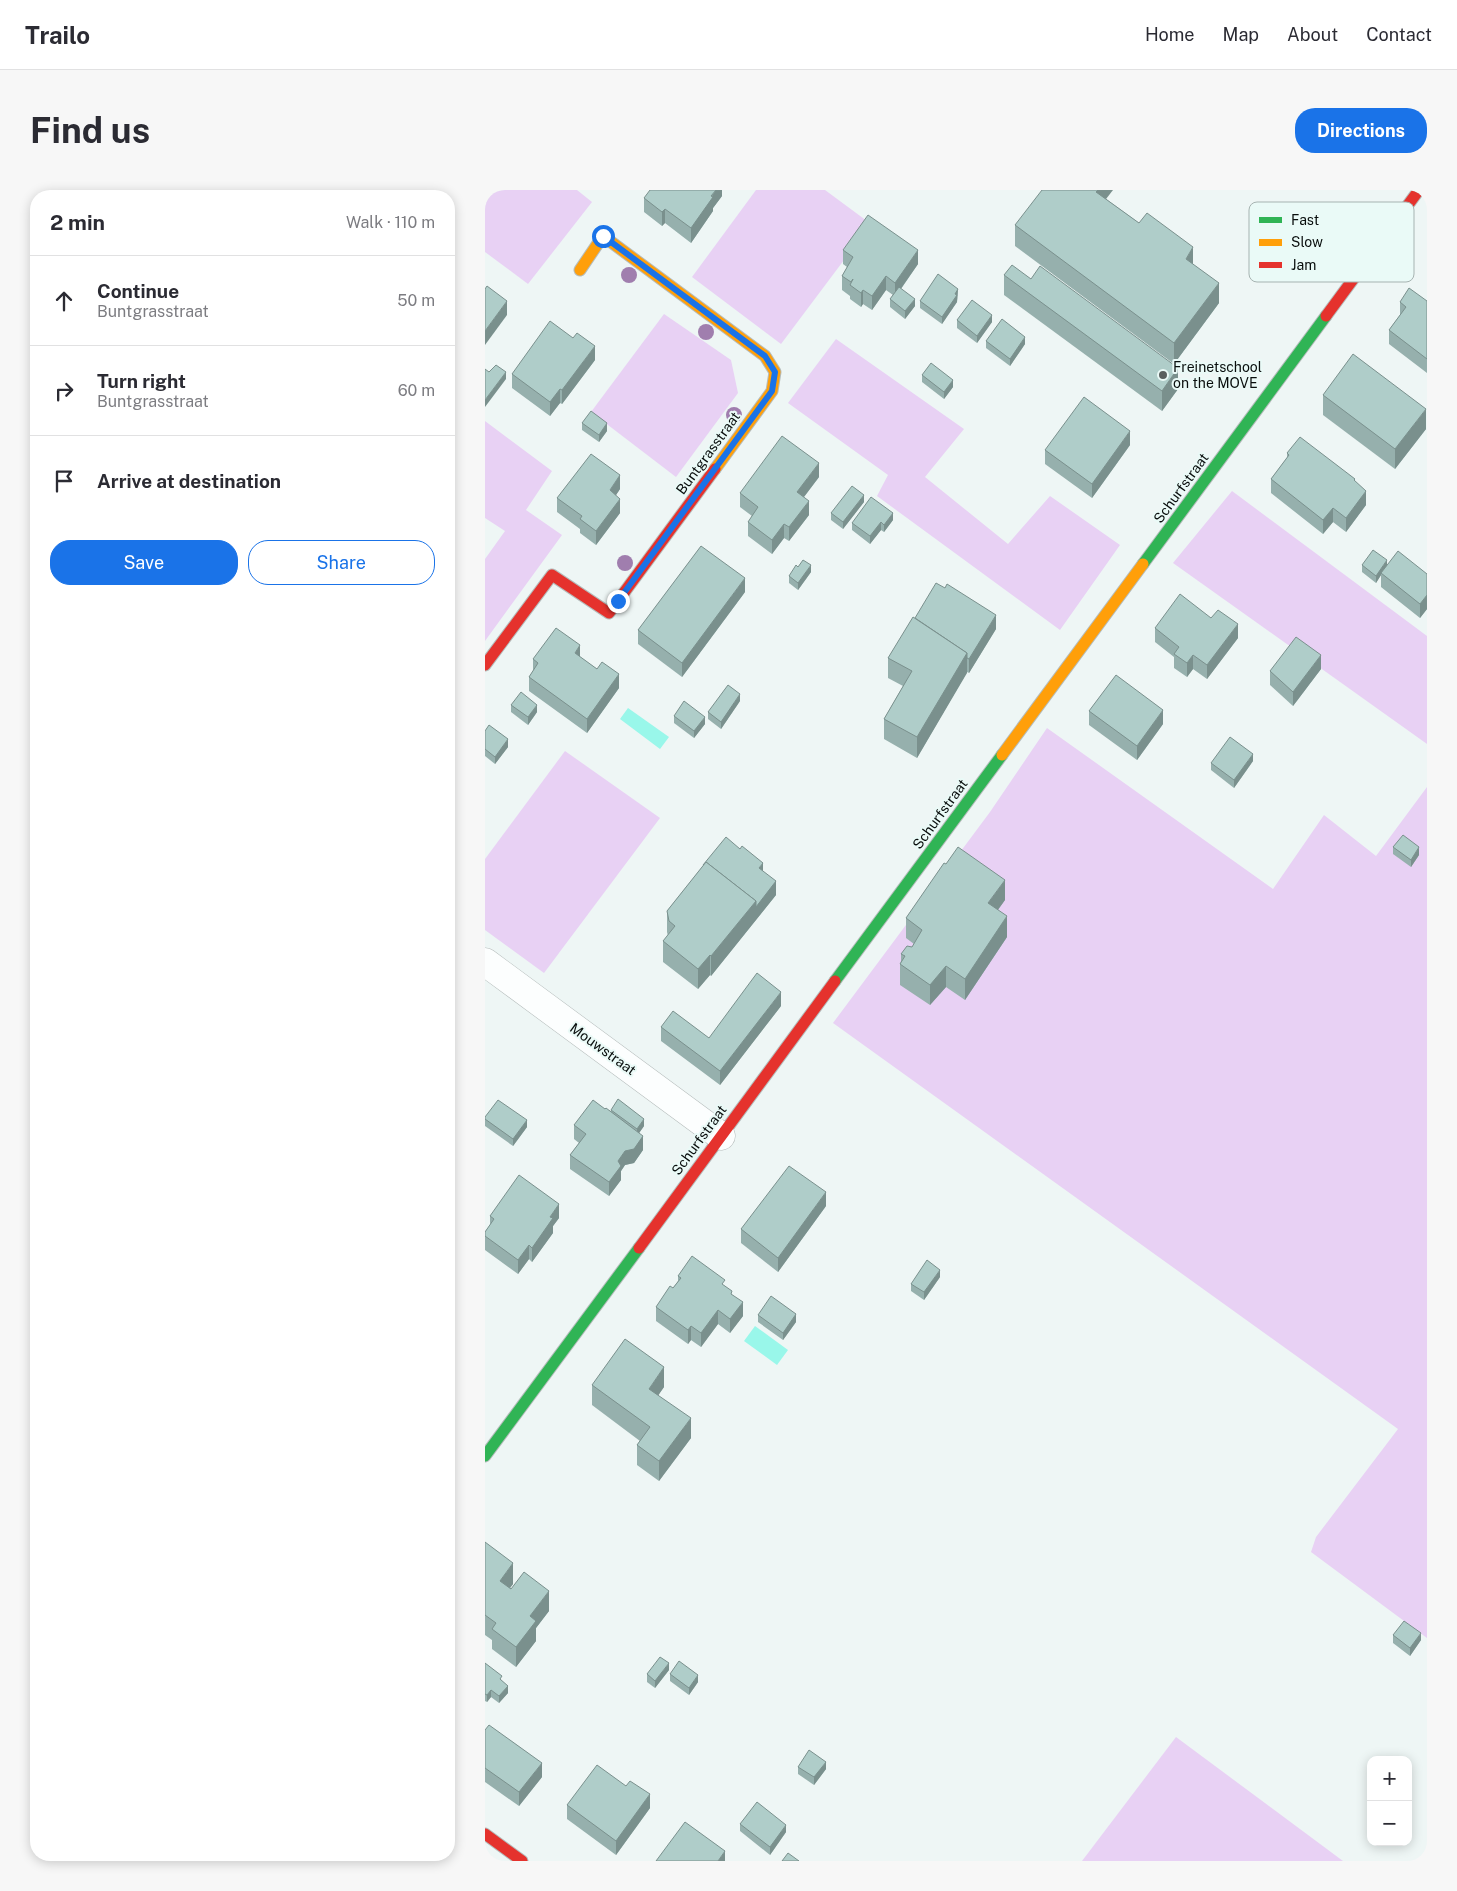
<!DOCTYPE html>
<meta charset="utf-8">
<style>
:root{--surface:#fff;--page:#f7f7f7;--text:#2b2b33;--muted:#7c7c81;--line:#e1e1e2;--accent:#1a73e8}
body{margin:0;font-family:"Public Sans",sans-serif;background:var(--page);color:var(--text)}
.controls{position:absolute;right:15px;bottom:15px;display:grid;overflow:hidden;border-radius:10px;box-shadow:0 2px 12px #0003}
.controls button{width:45px;height:45px;display:grid;place-items:center;padding:0;border:0;border-bottom:1px solid var(--line);background:var(--surface);color:var(--text);font:25px sans-serif}
.stop{position:absolute;width:15px;height:15px;margin:-11px;border:4px solid #1a73e8;border-radius:50%;background:#fff}
.stop.end{background:#1a73e8;border-color:#fff;box-shadow:0 1px 5px #0008}
.list{margin:0;padding:0;list-style:none}
h2{display:flex;justify-content:space-between;align-items:center;height:65px;margin:0;padding:0 20px;font-size:21px}
h2 small{font-size:16px;font-weight:400;color:var(--muted)}
.list li{display:grid;grid-template-columns:32px 1fr auto;gap:15px;align-items:center;box-sizing:border-box;height:90px;padding:0 20px;border-top:1px solid var(--line)}
.list b{display:block;font-size:19px;white-space:nowrap}
.list p{margin:0;font-size:16px;white-space:nowrap;color:var(--muted)}
.list em{font-size:16px;font-style:normal;color:var(--muted)}
.actions{display:flex;gap:10px;padding:15px 20px}
.actions a{flex:1;padding:11px 0;border:1px solid var(--accent);border-radius:20px;text-align:center;font-size:18px;color:var(--accent)}
.actions .main{background:var(--accent);color:#fff}
.icon{flex:none;width:28px;height:28px;fill:none;stroke:currentColor;stroke-width:2;stroke-linecap:round;stroke-linejoin:round}
.map{position:relative;flex:none;width:942px;height:1671px;overflow:hidden;border-radius:20px}
header{display:flex;align-items:center;gap:30px;box-sizing:border-box;height:70px;padding:0 25px;background:var(--surface);border-bottom:1px solid var(--line)}
header strong{font-size:24px}
nav{display:flex;gap:28px;margin-inline-start:auto;font-size:18px}
.intro{display:flex;align-items:center;justify-content:space-between;box-sizing:border-box;height:120px;padding:0 30px}
h1{margin:0;font-size:35px}
.button{padding:12px 22px;border-radius:20px;background:var(--accent);color:#fff;font-size:18px;font-weight:700}
main{display:flex;gap:30px;padding:0 30px}
aside{flex:1;background:var(--surface);border-radius:20px;box-shadow:0 2px 12px #0003}
.map>svg:first-child{display:block}
.green{fill:#e8d1f4}
.water{fill:#99f7ea}
.lines{fill:none;stroke-linecap:round;stroke-linejoin:round}
.street-casing{stroke:#b5bcbb;stroke-width:29}
.fast-casing{stroke:#b5bcbb;stroke-width:13}
.slow-casing{stroke:#b5bcbb;stroke-width:13}
.jam-casing{stroke:#b5bcbb;stroke-width:13}
.street{stroke:#fcfefe;stroke-width:28}
.fast{stroke:#30b455;stroke-width:11}
.slow{stroke:#ff9f0a;stroke-width:11}
.jam{stroke:#e5322d;stroke-width:11}
.tree{fill:#a07eae}
.wall{fill:#96b0ad}
.shaded-wall{fill:#7a908d}
.building{fill:#afcdc9;stroke:#7a908d}
.route{stroke:#1a73e8;stroke-width:6}
.poi-dot{fill:#595f5e;stroke:#eafaf7;stroke-width:2}
.labels{text-anchor:middle;stroke-width:4;stroke-linejoin:round;paint-order:stroke}
.poi-label{font-size:14px;fill:#090e0d;stroke:#eafaf7;text-anchor:start}
.street-label{font-size:14px;fill:#090e0d;stroke:#eafaf7}
.key{fill:#eafaf7;stroke:#a6b3b1;stroke-width:1}
.key-label{font-size:14px;fill:#090e0d}
</style>
<header>
<strong>Trailo</strong>
<nav><a>Home</a><a>Map</a><a>About</a><a>Contact</a></nav>
</header>
<div class="intro"><h1>Find us</h1><a class="button">Directions</a></div>
<main>
<aside>
<h2>2 min<small>Walk · 110 m</small></h2>
<ul class="list">
<li><svg class="icon" aria-label="ahead" viewBox="0 0 24 24"><path d="M12 20V5M6 11l6-6 6 6"/></svg><div><b>Continue</b><p>Buntgrasstraat</p></div><em>50 m</em></li>
<li><svg class="icon" aria-label="right" viewBox="0 0 24 24"><path d="M7 20v-9h11M14 6l5 5-5 5"/></svg><div><b>Turn right</b><p>Buntgrasstraat</p></div><em>60 m</em></li>
<li><svg class="icon" aria-label="arrive" viewBox="0 0 24 24"><path d="M6 21V4h12l-3 4 3 4H6"/></svg><div><b>Arrive at destination</b></div></li>
</ul>
<div class="actions"><a class="main">Save</a><a>Share</a></div>
</aside>
<div class="map">
<svg width="942" height="1671" viewBox="0 0 942 1671">
<rect width="100%" height="100%" fill="#eef6f5"/>
<g class="green">
<path d="M0 0H92L107 12 43 94 0 62Z"/>
<path d="M271 0H340L386 34 296 154 207 87Z"/>
<path d="M179 124 246 170 253 203 191 287 106 222Z"/>
<path d="M351 149 479 239 440 287 523 354 565 306 635 355 575 440 392 306 403 285 303 213Z"/>
<path d="M0 231 67 281 41 320 77 345 0 451V369L20 341 0 328Z"/>
<path d="M747 301 942 446V554L688 373Z"/>
<path d="M562 538 788 699 839 625 891 666 942 597V1448L826 1362 831 1347 913 1239 348 833 505 622Z"/>
<path d="M80 561 175 628 59 783 0 740V669Z"/>
<path d="M691 1547 858 1671H597Z"/>
</g>
<g class="water">
<path d="M143 518 184 547 175 559 135 529Z"/>
<path d="M270 1136 303 1160 292 1175 259 1151Z"/>
</g>
<g class="lines">
<g class="street-casing">
<path id="street" d="M0 772 236 946"/>
</g>
<g class="fast-casing">
<g id="fast">
<path d="M658 374 841 126"/>
<path d="M350 791 517 565"/>
<path d="M0 1266 154 1058"/>
</g>
</g>
<g class="slow-casing">
<g id="slow">
<path d="M95 80 118 46 280 166 290 182 287 201 230 279"/>
<path d="M517 565 658 374"/>
</g>
</g>
<g class="jam-casing">
<g id="jam">
<path d="M841 126 934 0"/>
<path d="M0 475 67 385 124 423 230 279"/>
<path d="M154 1058 350 791"/>
<path d="M0 1644 37 1671"/>
</g>
</g>
<use href="#street" class="street"/>
<use href="#fast" class="fast"/>
<use href="#slow" class="slow"/>
<use href="#jam" class="jam"/>
</g>
<g class="tree">
<circle cx="144" cy="85" r="8"/>
<circle cx="221" cy="142" r="8"/>
<circle cx="249" cy="225" r="8"/>
<circle cx="140" cy="373" r="8"/>
</g>
<g class="wall">
<path d="M237 0V6L228 18V21L206 53 180 33 177 36 159 22V8Z"/>
<path d="M621 9 654 33 708 74 734 113 689 174 530 56V35Z"/>
<path d="M358 60 433 74 416 99 430 116 420 129 405 117V109L408 105 401 100 387 120 378 114 376 117 365 109V106L357 100V86L362 77 358 74Z"/>
<path d="M519 85 693 199 677 221 519 105Z"/>
<path d="M473 99 472 112 457 134 435 118V111Z"/>
<path d="M942 111V183L904 154V140L915 125V112Z"/>
<path d="M472 130 507 132 492 153 472 138Z"/>
<path d="M501 151 540 154 525 176 501 158Z"/>
<path d="M110 170 77 214 75 213 65 226 27 198V184Z"/>
<path d="M437 185 468 197 459 209 437 192Z"/>
<path d="M838 205 941 239 910 279 838 225Z"/>
<path d="M97 233 122 241 114 252 97 240Z"/>
<path d="M645 255 607 308 560 274V260Z"/>
<path d="M802 263 870 291 881 315 861 342 848 332 838 344 786 303V289L802 268Z"/>
<path d="M334 287 319 307 324 325 304 351 299 348 287 364 263 346V332L267 326 255 317V303Z"/>
<path d="M135 299 131 305 135 323 111 355 95 343V339L72 322V308Z"/>
<path d="M379 312 358 339 346 330V323Z"/>
<path d="M408 330 399 342 396 340 385 354 367 340V333Z"/>
<path d="M877 375 902 376 942 384V419L935 428 896 397V385L891 393 877 382Z"/>
<path d="M313 377 326 382 313 400 304 393V386Z"/>
<path d="M260 402 197 487 153 454V440Z"/>
<path d="M430 428 511 439 484 483 482 482 432 568 399 549V529L418 496 403 488V468Z"/>
<path d="M670 438 753 448 722 489 708 479 702 487 689 478V467L670 452Z"/>
<path d="M95 467 112 479 134 498 102 543 44 501V487L48 481V469Z"/>
<path d="M836 479 808 516 785 495V481Z"/>
<path d="M255 511 236 539 223 529V522Z"/>
<path d="M26 515 52 522 43 535 26 522Z"/>
<path d="M604 521 678 534 652 570 604 535Z"/>
<path d="M189 526 220 534 209 548 189 533Z"/>
<path d="M0 541 23 557 10 574 0 566Z"/>
<path d="M768 571 749 598 726 580V573Z"/>
<path d="M908 657 934 665 926 677 908 664Z"/>
<path d="M218 675 278 681 291 705 226 786 225 785 213 799 178 772V751L183 746 182 742V721L218 676Z"/>
<path d="M520 710 513 720 522 747 480 810 461 797 445 815 415 795V774L416 771V764L427 757 429 754 421 748V728Z"/>
<path d="M296 816 235 895 176 851V837L224 848Z"/>
<path d="M120 919 126 921V920L159 936 154 943 158 960 149 973 140 975 136 981V990L124 1006 85 979V965L94 953 89 949V935Z"/>
<path d="M0 927 42 937 28 956 0 936Z"/>
<path d="M341 1016 293 1082 256 1053V1039Z"/>
<path d="M5 1026 74 1028 68 1036V1043L47 1072 44 1069 33 1084 0 1060V1042L5 1035Z"/>
<path d="M193 1086 240 1096 247 1105 258 1126 245 1143 233 1134 216 1157 206 1150 203 1154 171 1131V1117L188 1098 193 1091Z"/>
<path d="M455 1087 439 1110 426 1101V1094Z"/>
<path d="M273 1125 311 1132 298 1150 273 1132Z"/>
<path d="M107 1195 179 1197 173 1205 206 1248 174 1291 152 1275V1255L155 1251 107 1215Z"/>
<path d="M0 1352 28 1394 25 1398 64 1421 51 1438V1451L31 1477 7 1459V1450L0 1445Z"/>
<path d="M908 1445 936 1450 925 1466 908 1453Z"/>
<path d="M0 1473 17 1491 23 1503 14 1513 6 1507 2 1512 0 1511Z"/>
<path d="M184 1480 170 1498 162 1492V1484Z"/>
<path d="M185 1484 213 1492 204 1505 185 1491Z"/>
<path d="M0 1540 57 1587 34 1616 0 1592Z"/>
<path d="M313 1577 341 1579 329 1595 313 1584Z"/>
<path d="M141 1596 165 1618 131 1665 82 1629V1615Z"/>
<path d="M255 1634 301 1642 285 1665 255 1641Z"/>
</g>
<g class="shaded-wall">
<path d="M231 0H237V6L228 18V21L206 53V38Z"/>
<path d="M613 0H628L611 22V2Z"/>
<path d="M180 19V33L177 36V22Z"/>
<path d="M708 57V77L701 69Z"/>
<path d="M433 60V74L410 107V93Z"/>
<path d="M401 86V100L387 120V106Z"/>
<path d="M734 93V113L689 174V153Z"/>
<path d="M473 99 472 112 457 134V127Z"/>
<path d="M378 100V114L376 117V103Z"/>
<path d="M430 109V116L420 129V121Z"/>
<path d="M22 111V125L0 155V141Z"/>
<path d="M507 125V132L492 153V146Z"/>
<path d="M540 147V154L525 176V169Z"/>
<path d="M110 156V170L77 214V200Z"/>
<path d="M693 178V199L677 221V201Z"/>
<path d="M21 182V189L0 217V210Z"/>
<path d="M468 190V197L459 209V202Z"/>
<path d="M75 199V213L65 226V212Z"/>
<path d="M941 219V239L910 279V259Z"/>
<path d="M122 233V241L114 252V245Z"/>
<path d="M645 241V255L607 308V294Z"/>
<path d="M334 273V287L312 316V302Z"/>
<path d="M135 285V299L125 314V300Z"/>
<path d="M881 301V315L861 342V328Z"/>
<path d="M379 305V312L358 339V332Z"/>
<path d="M135 309V323L111 355V341Z"/>
<path d="M324 311V325L304 351V337Z"/>
<path d="M848 318V332L838 344V330Z"/>
<path d="M408 323V330L399 342V335Z"/>
<path d="M396 332V340L385 354V346Z"/>
<path d="M299 334V348L287 364V350Z"/>
<path d="M902 370V377L896 383V385L891 393V386Z"/>
<path d="M326 375V382L313 400V393Z"/>
<path d="M260 388V402L197 487V473Z"/>
<path d="M942 405V419L935 428V414Z"/>
<path d="M511 425V439L484 483V469Z"/>
<path d="M753 434V448L722 489V475Z"/>
<path d="M95 455V469L90 463Z"/>
<path d="M482 463V483L432 568V547Z"/>
<path d="M708 465V479L702 487V473Z"/>
<path d="M836 465V479L808 516V502Z"/>
<path d="M134 484V498L102 543V529Z"/>
<path d="M255 504V511L236 539V532Z"/>
<path d="M52 515V522L43 535V527Z"/>
<path d="M678 520V534L652 570V556Z"/>
<path d="M220 527V534L209 548V541Z"/>
<path d="M23 549V557L10 574V567Z"/>
<path d="M768 564V571L749 598V590Z"/>
<path d="M934 657V665L926 677V670Z"/>
<path d="M278 673V687L274 678Z"/>
<path d="M520 690V710L503 733V713Z"/>
<path d="M291 691V705L226 786V766L271 711Z"/>
<path d="M522 726V747L480 810V789Z"/>
<path d="M225 765V785L213 799V779Z"/>
<path d="M461 776V797L445 815V795Z"/>
<path d="M296 802V816L235 895V881Z"/>
<path d="M159 929V936L152 946V939Z"/>
<path d="M42 930V937L28 956V949Z"/>
<path d="M158 946V960L149 973 140 975 136 981V990L124 1006V992L133 971 140 961Z"/>
<path d="M341 1002V1016L293 1082V1068Z"/>
<path d="M74 1014V1028L68 1036V1043L47 1072V1058L65 1027Z"/>
<path d="M44 1055V1069L33 1084V1070Z"/>
<path d="M455 1080V1087L439 1110V1102Z"/>
<path d="M258 1112V1126L245 1143V1129Z"/>
<path d="M233 1120V1134L216 1157V1143Z"/>
<path d="M311 1124V1132L298 1150V1143Z"/>
<path d="M206 1136V1150L203 1154V1140Z"/>
<path d="M179 1177V1197L164 1219V1199Z"/>
<path d="M206 1228V1248L174 1291V1271Z"/>
<path d="M28 1373V1394L15 1411V1391Z"/>
<path d="M64 1401V1421L51 1438V1451L31 1477V1457L45 1426Z"/>
<path d="M936 1443V1450L925 1466V1458Z"/>
<path d="M184 1473V1480L170 1498V1491Z"/>
<path d="M213 1485V1492L204 1505V1498Z"/>
<path d="M23 1496V1503L14 1513V1506Z"/>
<path d="M6 1500V1507L2 1512V1505Z"/>
<path d="M341 1572V1579L329 1595V1587Z"/>
<path d="M57 1573V1587L34 1616V1602Z"/>
<path d="M165 1604V1618L131 1665V1651Z"/>
<path d="M301 1635V1642L285 1665V1657Z"/>
<path d="M240 1661V1671H233Z"/>
</g>
<g class="building">
<path d="M165 0H231L226 6 228 7 206 38 180 19 177 22 159 8Z"/>
<path d="M557 0H613L611 2 654 33 662 23 708 57 701 69 734 93 689 153 530 35Z"/>
<path d="M383 25 433 60 410 93 401 86 387 106 378 100 376 103 365 95 368 89 366 92 357 86 368 67 358 60Z"/>
<path d="M527 75 546 89 555 76 693 178 677 201 519 85Z"/>
<path d="M453 84 473 99 470 104 472 105 457 127 435 111Z"/>
<path d="M2 96 22 111 0 141V99Z"/>
<path d="M414 97 430 109 420 121 405 109Z"/>
<path d="M924 98 942 111V169L904 140 921 117 915 112Z"/>
<path d="M487 110 507 125 492 146 472 130Z"/>
<path d="M517 129 540 147 525 169 501 151Z"/>
<path d="M65 131 88 148 92 143 110 156 77 200 75 199 65 212 27 184Z"/>
<path d="M868 164 941 219 910 259 838 205Z"/>
<path d="M446 173 468 190 459 202 437 185Z"/>
<path d="M11 175 21 182 0 210V179L4 182Z"/>
<path d="M599 207 645 241 607 294 560 260Z"/>
<path d="M106 221 122 233 114 245 97 233Z"/>
<path d="M297 246 334 273 312 302 324 311 304 337 299 334 287 350 263 332 273 317 255 303Z"/>
<path d="M815 247 870 289 869 290 881 301 861 328 848 318 838 330 786 289 804 265 802 263Z"/>
<path d="M106 264 135 285 125 300 135 309 111 341 95 329 97 326 72 308Z"/>
<path d="M367 296 379 305 358 332 346 323Z"/>
<path d="M386 307 408 323 399 335 396 332 385 346 367 333Z"/>
<path d="M216 356 260 388 197 473 153 440Z"/>
<path d="M888 360 902 370 891 386 877 375Z"/>
<path d="M913 361 942 384V405L935 414 896 383Z"/>
<path d="M318 370 326 375 313 393 304 386 311 375 313 377Z"/>
<path d="M451 393 460 398 462 394 511 425 484 469 482 468V463L430 428Z"/>
<path d="M695 404 726 428 733 420 753 434 722 475 708 465 702 473 689 464 694 457 670 438Z"/>
<path d="M428 427 482 463 432 547 399 529 427 481 403 468Z"/>
<path d="M71 438 95 455 90 463 112 479 117 472 134 484 102 529 44 487 53 473 48 469Z"/>
<path d="M811 447 836 465 808 502 785 481Z"/>
<path d="M631 485 678 520 652 556 604 521Z"/>
<path d="M243 495 255 504 236 532 223 522Z"/>
<path d="M36 502 52 515 43 527 26 515Z"/>
<path d="M199 511 220 527 209 541 189 526Z"/>
<path d="M4 535 23 549 10 567 0 559V541Z"/>
<path d="M745 547 768 564 749 590 726 573Z"/>
<path d="M918 645 934 657 926 670 908 657Z"/>
<path d="M241 647 255 659 257 656 278 673 274 678 291 691 271 717V711L221 672 218 675Z"/>
<path d="M473 657 520 690 503 713 522 726 480 789 461 776 445 795 415 774 420 766 416 764 422 756 427 757 437 740 421 728 459 673 461 674Z"/>
<path d="M221 672 271 711 226 766 225 765 213 779 178 751 190 736 184 731 182 721Z"/>
<path d="M272 783 296 802 235 881 176 837 188 821 224 848Z"/>
<path d="M133 909 159 929 152 939 126 920Z"/>
<path d="M13 910 42 930 28 949 0 929V927Z"/>
<path d="M108 910 120 919 121 918 158 946 149 959 140 961 133 971 136 976 124 992 85 965 101 944 89 935Z"/>
<path d="M304 976 341 1002 293 1068 256 1039Z"/>
<path d="M34 985 74 1014 65 1027 68 1028 47 1058 44 1055 33 1070 0 1046V1042L9 1029 5 1026Z"/>
<path d="M207 1066 240 1090 237 1094 247 1101 246 1104 258 1112 245 1129 233 1120 216 1143 206 1136 203 1140 171 1117 185 1096 188 1098 196 1088 193 1086Z"/>
<path d="M442 1070 455 1080 439 1102 426 1094Z"/>
<path d="M286 1106 311 1124 298 1143 273 1125Z"/>
<path d="M140 1149 179 1177 164 1199 206 1228 174 1271 152 1255 165 1237 107 1195Z"/>
<path d="M0 1352 28 1373 15 1391 26 1399 39 1382 64 1401 45 1426 51 1431 31 1457 7 1439 11 1433 0 1425Z"/>
<path d="M919 1431 936 1443 925 1458 908 1445Z"/>
<path d="M175 1467 184 1473 170 1491 162 1484Z"/>
<path d="M194 1471 213 1485 204 1498 185 1484Z"/>
<path d="M0 1473 17 1486 15 1489 23 1496 14 1506 6 1500 2 1505 0 1504Z"/>
<path d="M4 1535 57 1573 34 1602 0 1578V1540Z"/>
<path d="M324 1560 341 1572 329 1587 313 1577Z"/>
<path d="M112 1575 141 1596 145 1591 165 1604 131 1651 82 1615Z"/>
<path d="M272 1612 301 1635 285 1657 255 1634Z"/>
<path d="M200 1632 240 1661 233 1671H171Z"/>
<path d="M303 1663 314 1671H297Z"/>
</g>
<g class="lines">
<path class="route" d="M118 46 280 166 290 182 287 201 133 411"/>
</g>
<circle class="poi-dot" cx="678" cy="185" r="5"/>
<g class="labels">
<g class="poi-label">
<text x="688" y="182">Freinetschool<tspan x="688" dy="16">on the MOVE</tspan></text>
</g>
<g class="street-label">
<text transform="translate(223 263) rotate(-54)" y="5">Buntgrasstraat</text>
<text transform="translate(696 298) rotate(-54)" y="5">Schurfstraat</text>
<text transform="translate(455 624) rotate(-54)" y="5">Schurfstraat</text>
<text transform="translate(118 859) rotate(36)" y="5">Mouwstraat</text>
<text transform="translate(214 950) rotate(-54)" y="5">Schurfstraat</text>
</g>
</g>
<rect x="764" y="12" width="165" height="80" rx="8" class="key"/>
<rect x="774" y="27" width="23" height="6" fill="#30b455"/>
<rect x="774" y="49" width="23" height="7" fill="#ff9f0a"/>
<rect x="774" y="72" width="23" height="6" fill="#e5322d"/>
<g class="key-label">
<text x="806" y="35">Fast</text>
<text x="806" y="57">Slow</text>
<text x="806" y="80">Jam</text>
</g>
</svg>
<div class="controls">
<button>+</button>
<button>−</button>
</div>
<div class="stop" style="left:118px;top:46px"></div>
<div class="stop end" style="left:133px;top:411px"></div>
</div>
</main>
